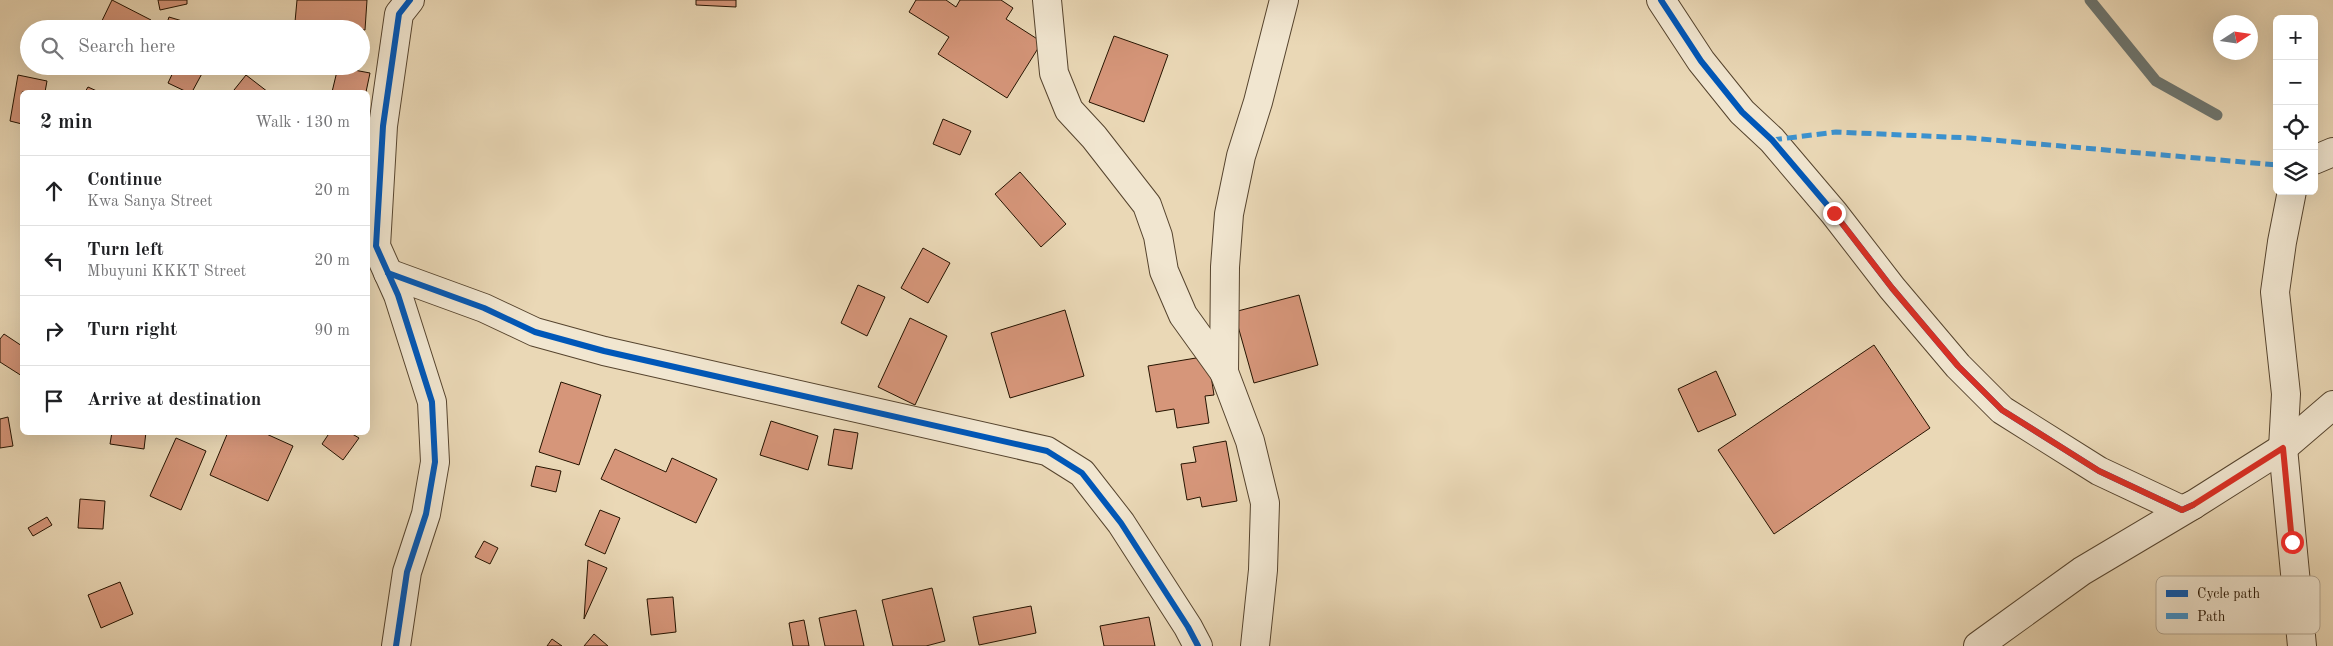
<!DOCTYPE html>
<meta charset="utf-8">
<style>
:root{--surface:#fff;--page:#f2f2f2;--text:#202124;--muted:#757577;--line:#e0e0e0}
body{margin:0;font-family:"Old Standard TT",serif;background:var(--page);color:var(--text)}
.controls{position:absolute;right:15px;top:15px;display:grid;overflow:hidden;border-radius:8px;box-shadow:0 5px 20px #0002}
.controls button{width:45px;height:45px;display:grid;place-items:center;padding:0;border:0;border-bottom:1px solid var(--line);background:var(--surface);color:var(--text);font:25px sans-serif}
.compass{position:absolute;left:2213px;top:15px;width:45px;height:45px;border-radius:50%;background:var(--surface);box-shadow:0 5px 20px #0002;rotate:78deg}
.stop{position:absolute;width:15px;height:15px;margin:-11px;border:4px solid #d93025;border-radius:50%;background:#fff}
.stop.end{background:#d93025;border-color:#fff;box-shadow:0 1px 5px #0008}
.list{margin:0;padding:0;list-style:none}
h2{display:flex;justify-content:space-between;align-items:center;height:65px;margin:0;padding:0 20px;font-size:21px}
h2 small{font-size:16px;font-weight:400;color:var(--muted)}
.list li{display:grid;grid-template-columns:32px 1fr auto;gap:15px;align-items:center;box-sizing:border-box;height:70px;padding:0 20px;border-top:1px solid var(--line)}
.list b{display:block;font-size:19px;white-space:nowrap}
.list p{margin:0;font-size:16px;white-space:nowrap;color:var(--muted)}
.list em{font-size:16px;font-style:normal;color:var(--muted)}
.icon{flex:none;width:28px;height:28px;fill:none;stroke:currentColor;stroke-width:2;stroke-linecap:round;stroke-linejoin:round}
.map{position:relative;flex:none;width:2333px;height:646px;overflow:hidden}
.search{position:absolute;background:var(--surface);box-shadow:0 5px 20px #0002;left:20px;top:20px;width:350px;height:55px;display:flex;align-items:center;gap:12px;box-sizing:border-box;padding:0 18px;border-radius:28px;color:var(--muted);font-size:19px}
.panel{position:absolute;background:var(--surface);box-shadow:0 5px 20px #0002;left:20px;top:90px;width:350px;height:345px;border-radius:8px}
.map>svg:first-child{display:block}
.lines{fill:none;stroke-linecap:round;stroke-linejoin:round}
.stream{stroke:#6d756f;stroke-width:11}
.building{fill:#d6967a;stroke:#251300}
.minor-casing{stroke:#56442e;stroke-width:30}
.minor{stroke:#f1e6d0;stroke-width:28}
.quiet{stroke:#3b92d0;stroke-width:5;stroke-dasharray:10 5;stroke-linecap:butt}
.cycleway-casing{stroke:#f1e6d0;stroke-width:9}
.cycleway{stroke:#0057b8;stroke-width:6}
.route{stroke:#d93025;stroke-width:6}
.key{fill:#f1e6d0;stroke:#b4a792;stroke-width:1}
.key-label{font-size:14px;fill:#251300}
</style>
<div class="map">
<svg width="2333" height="646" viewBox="0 0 2333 646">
<rect width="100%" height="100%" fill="#ead8b6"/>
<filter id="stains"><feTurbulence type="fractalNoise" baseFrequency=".004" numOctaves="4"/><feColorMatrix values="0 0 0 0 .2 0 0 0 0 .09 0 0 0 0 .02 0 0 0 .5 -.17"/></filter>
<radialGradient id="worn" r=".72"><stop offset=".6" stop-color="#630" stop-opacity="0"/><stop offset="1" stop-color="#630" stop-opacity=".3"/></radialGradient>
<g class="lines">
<path class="stream" d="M2090 0 2156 81 2217 115"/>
</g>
<g class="building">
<path d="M112 0 151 20 147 29H98Z"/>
<path d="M158 0H187V4L160 10Z"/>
<path d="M297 0H367L365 30 295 22Z"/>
<path d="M696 0H736V7L696 5Z"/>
<path d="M916 0H946L956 7 960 0H1001L1013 8 1006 19 1042 42 1007 98 938 54 949 37 909 12Z"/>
<path d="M169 17 189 23 187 29H165Z"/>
<path d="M1114 36 1168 55 1144 122 1089 102Z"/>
<path d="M176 66H201L205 68 192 92H187L168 83Z"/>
<path d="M338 67 370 73 366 92H332Z"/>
<path d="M18 75 47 81 45 92H22V124L10 121Z"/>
<path d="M246 75 268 92H238L234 90Z"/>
<path d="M88 87 99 92H85Z"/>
<path d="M943 119 971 131 960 155 933 144Z"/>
<path d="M1020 172 1066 224 1041 247 995 194Z"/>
<path d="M923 248 950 263 928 303 901 288Z"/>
<path d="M858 285 885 297 867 336 841 323Z"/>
<path d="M1299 295 1318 365 1254 383 1234 312Z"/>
<path d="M1065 310 1084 376 1010 398 991 333Z"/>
<path d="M910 318 947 336 915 405 878 387Z"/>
<path d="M4 334 22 346V376L0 362V339Z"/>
<path d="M1874 345 1930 428 1774 534 1718 450Z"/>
<path d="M1208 356 1214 395 1205 396 1209 423 1177 428 1174 409 1156 412 1148 366Z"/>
<path d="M1716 371 1736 415 1698 432 1678 389Z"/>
<path d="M561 382 601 395 579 465 539 452Z"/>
<path d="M8 417 13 446 0 448V419Z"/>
<path d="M771 421 818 436 808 470 760 455Z"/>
<path d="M834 429 858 433 852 469 828 465Z"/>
<path d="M112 432H146L144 449 110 444Z"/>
<path d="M228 432H262L293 446 268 501 210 475Z"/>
<path d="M330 432H349L359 438 343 460 322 444Z"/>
<path d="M176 438 206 451 181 510 150 496Z"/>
<path d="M1226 441 1237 501 1202 507 1200 497 1187 500 1181 464 1196 462 1193 447Z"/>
<path d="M615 449 666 472 672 458 717 479 696 523 601 479Z"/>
<path d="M536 466 561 471 556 492 531 486Z"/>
<path d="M80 499 105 501 103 529 78 528Z"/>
<path d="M600 510 620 518 605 554 585 545Z"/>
<path d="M47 517 52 525 33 536 28 528Z"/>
<path d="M484 541 498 548 490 564 475 557Z"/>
<path d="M588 560 607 568 584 619Z"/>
<path d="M120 582 133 614 101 628 88 595Z"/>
<path d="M932 588 945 641 926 646H893L882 600Z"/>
<path d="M673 597 676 632 651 635 647 599Z"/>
<path d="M1031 606 1036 633 979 645 973 617Z"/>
<path d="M856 610 864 646H825L819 618Z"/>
<path d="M1149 617 1155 646H1104L1100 626Z"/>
<path d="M804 620 809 646H793L789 623Z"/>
<path d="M594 634 608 646H584Z"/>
<path d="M552 639 562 646H547Z"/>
</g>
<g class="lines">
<g class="minor-casing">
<g id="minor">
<path d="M1047 0 1054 73 1069 110 1094 137 1147 205 1158 236 1164 271 1183 315 1224 372"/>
<path d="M1661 0 1701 61 1742 112 1772 140 1834 213 1892 288 1958 366 2002 410 2099 471 2182 510 2193 505"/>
<path d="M2314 160 2333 152"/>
<path d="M2292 191 2282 242 2275 292 2286 394 2283 448 2302 646"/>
<path d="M388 273 484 308 535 332 604 351 1047 451 1082 473 1121 523 1188 627 1198 646"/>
<path d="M396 646 407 572 426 514 435 462 432 402 398 295 376 246 383 126 399 14 410 0"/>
<path d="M1255 646 1263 570 1265 503 1250 441 1224 372 1225 267 1229 214 1241 156 1258 102 1284 0"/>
<path d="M1978 646 2082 571 2193 505 2283 448 2333 405"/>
</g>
</g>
<use href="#minor" class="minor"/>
<path class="quiet" d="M1772 140 1836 132 1970 138 2277 165"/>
<g class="cycleway-casing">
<g id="cycleway">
<path d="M1661 0 1701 61 1742 112 1772 140 1834 213 1892 288 1958 366 2002 410 2099 471 2182 510 2193 505"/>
<path d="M388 273 484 308 535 332 604 351 1047 451 1082 473 1121 523 1188 627 1198 646"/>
<path d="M396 646 407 572 426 514 435 462 432 402 398 295 376 246 383 126 399 14 410 0"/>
</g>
</g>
<use href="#cycleway" class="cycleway"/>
</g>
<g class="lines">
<path class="route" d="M1834 213 1892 288 1958 366 2002 410 2099 471 2182 510 2193 505 2283 448 2292 542"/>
</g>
<rect x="2156" y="576" width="164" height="58" rx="8" class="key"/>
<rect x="2166" y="590" width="22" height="7" fill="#0057b8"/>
<rect x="2166" y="613" width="22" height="6" fill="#3b92d0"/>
<g class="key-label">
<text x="2197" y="598">Cycle path</text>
<text x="2197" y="621">Path</text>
</g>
<rect width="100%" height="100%" filter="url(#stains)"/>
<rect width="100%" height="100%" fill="url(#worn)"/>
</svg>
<div class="controls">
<button>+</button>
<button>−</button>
<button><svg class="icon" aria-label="locate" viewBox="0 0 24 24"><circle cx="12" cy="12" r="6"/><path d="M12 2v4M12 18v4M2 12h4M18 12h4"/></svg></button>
<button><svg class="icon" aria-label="layers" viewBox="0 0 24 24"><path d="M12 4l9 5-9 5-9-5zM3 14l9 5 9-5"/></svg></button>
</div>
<svg class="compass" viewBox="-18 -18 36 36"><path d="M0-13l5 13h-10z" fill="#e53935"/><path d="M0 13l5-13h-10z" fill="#757577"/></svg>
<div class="stop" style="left:2292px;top:542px"></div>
<div class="stop end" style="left:1834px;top:213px"></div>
<div class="search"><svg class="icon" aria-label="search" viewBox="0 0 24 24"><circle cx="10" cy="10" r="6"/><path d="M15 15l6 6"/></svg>Search here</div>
<section class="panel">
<h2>2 min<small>Walk · 130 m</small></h2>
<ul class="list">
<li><svg class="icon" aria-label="ahead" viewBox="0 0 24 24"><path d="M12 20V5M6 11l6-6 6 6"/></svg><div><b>Continue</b><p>Kwa Sanya Street</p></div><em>20 m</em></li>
<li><svg class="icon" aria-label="left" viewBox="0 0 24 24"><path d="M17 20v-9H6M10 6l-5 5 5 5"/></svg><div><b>Turn left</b><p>Mbuyuni KKKT Street</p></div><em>20 m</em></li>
<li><svg class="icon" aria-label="right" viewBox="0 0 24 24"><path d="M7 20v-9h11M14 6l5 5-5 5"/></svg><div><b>Turn right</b></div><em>90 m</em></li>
<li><svg class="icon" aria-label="arrive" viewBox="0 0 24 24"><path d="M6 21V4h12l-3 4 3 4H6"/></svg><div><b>Arrive at destination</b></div></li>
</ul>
</section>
</div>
